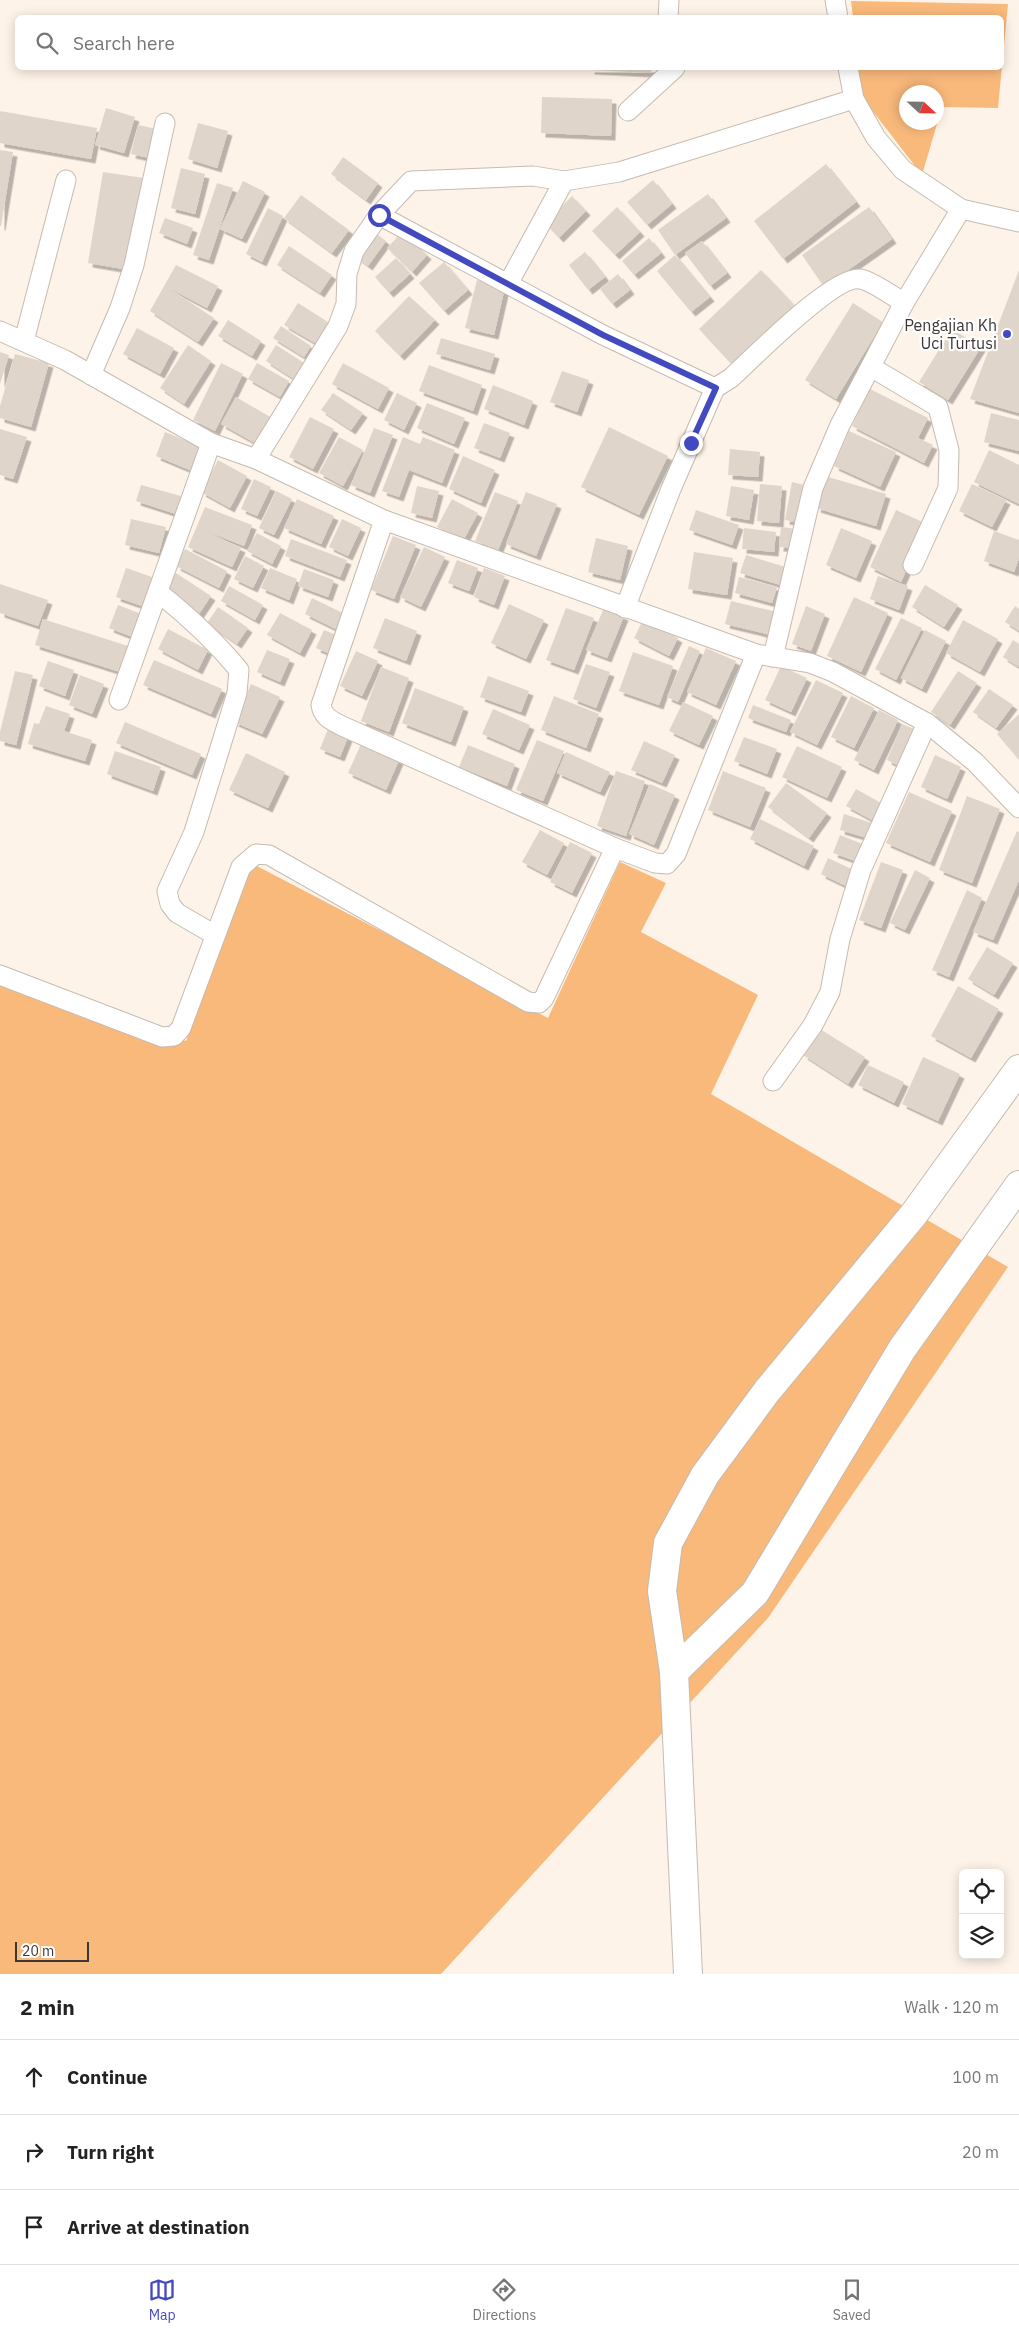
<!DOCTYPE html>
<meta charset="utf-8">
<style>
:root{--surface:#fff;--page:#f6f6f6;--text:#222;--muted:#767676;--line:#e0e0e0;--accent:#434abf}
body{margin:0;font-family:"IBM Plex Sans",sans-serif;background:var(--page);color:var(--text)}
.controls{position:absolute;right:15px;bottom:15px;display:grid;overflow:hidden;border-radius:8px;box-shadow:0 2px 12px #0003}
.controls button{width:45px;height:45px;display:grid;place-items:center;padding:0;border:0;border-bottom:1px solid var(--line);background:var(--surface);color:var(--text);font:25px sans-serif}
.compass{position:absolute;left:899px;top:85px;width:45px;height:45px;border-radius:50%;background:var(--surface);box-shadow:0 2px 12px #0003;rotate:112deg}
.scale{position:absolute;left:15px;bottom:12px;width:74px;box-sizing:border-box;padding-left:5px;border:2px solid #3c3734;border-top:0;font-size:14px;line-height:18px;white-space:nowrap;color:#3c3734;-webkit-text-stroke:4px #fff;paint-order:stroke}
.stop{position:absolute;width:15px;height:15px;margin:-11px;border:4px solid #434abf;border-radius:50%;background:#fff}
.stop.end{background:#434abf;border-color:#fff;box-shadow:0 1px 5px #0008}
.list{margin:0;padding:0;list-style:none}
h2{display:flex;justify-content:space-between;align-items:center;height:65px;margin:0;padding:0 20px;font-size:21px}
h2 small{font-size:16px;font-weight:400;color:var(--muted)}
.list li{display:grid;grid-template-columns:32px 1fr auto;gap:15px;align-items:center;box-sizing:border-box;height:75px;padding:0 20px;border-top:1px solid var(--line)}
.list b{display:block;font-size:19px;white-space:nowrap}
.list em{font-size:16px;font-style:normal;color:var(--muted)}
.icon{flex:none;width:28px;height:28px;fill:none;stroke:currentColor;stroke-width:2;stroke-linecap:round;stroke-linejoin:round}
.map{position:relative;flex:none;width:1019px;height:1974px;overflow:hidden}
.search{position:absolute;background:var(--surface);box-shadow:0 2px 12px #0003;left:15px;right:15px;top:15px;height:55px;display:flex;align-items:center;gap:12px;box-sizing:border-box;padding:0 18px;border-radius:8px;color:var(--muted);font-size:19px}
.sheet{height:290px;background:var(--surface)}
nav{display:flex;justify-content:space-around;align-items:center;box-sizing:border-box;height:70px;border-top:1px solid var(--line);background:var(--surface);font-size:14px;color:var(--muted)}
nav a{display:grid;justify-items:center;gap:2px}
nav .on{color:var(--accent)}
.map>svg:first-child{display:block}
.green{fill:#f9b97b;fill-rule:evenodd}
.building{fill:#e0d5cb;filter:url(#shadow)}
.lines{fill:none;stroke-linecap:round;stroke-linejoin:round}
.street-casing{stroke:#c5bbb1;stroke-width:21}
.secondary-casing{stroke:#c5bbb1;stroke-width:30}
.street{stroke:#fff;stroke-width:19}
.secondary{stroke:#fff;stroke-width:28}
.route{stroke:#434abf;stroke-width:6}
.poi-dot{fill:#434abf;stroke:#fff;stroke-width:2}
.labels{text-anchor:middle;stroke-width:4.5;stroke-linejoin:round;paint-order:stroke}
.poi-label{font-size:16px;fill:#3c3734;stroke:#fff;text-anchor:end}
</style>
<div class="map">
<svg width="1019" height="1974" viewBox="0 0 1019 1974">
<defs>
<filter id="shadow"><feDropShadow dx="4.5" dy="4.5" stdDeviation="0" flood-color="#0004"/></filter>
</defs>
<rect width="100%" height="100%" fill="#fef3e8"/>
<g class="green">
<path d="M851 1 1008 4 998 108 942 107 922 175 861 96 858 68H1002V18L853 17ZM906 92H936V122H906Z"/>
<path d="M620 862 666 883 641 932 758 995 711 1094 1008 1267 768 1618 441 1974H0V981L186 1041 251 863 548 1018Z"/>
</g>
<g class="building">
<path d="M590 68H652L651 73 590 70Z"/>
<path d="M542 97 612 99 611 136 541 133Z"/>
<path d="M106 108 135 117 124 153 95 145Z"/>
<path d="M0 111 97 128 91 159 0 143Z"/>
<path d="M198 123 228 131 217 168 188 159Z"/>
<path d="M138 125 161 130 154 159 131 154Z"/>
<path d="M0 150 13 152 1 226H0Z"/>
<path d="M343 157 378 183 366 200 331 174Z"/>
<path d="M826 164 856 202 783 259 754 221Z"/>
<path d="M181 168 205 174 195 214 171 208Z"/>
<path d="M103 172 144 178 129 270 88 263Z"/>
<path d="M653 180 672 204 647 225 627 202Z"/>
<path d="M243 181 265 192 242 239 220 229Z"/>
<path d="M217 183 233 188 209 260 193 255Z"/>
<path d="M708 194 726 218 675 255 710 297 691 312 657 271 675 255 658 230Z"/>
<path d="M301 195 349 230 332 253 284 218Z"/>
<path d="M572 196 586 211 559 238 545 223Z"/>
<path d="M617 207 640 232 615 255 592 231Z"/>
<path d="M869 207 892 239 824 287 802 255Z"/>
<path d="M268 208 283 216 262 262 246 254Z"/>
<path d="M165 218 193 228 187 244 159 233Z"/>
<path d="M374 232 386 241 368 266 356 257Z"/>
<path d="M402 232 427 255 412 272 387 248Z"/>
<path d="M649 238 661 253 634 275 622 261Z"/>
<path d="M702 241 727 273 710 286 685 253Z"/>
<path d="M289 246 332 275 320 293 277 265Z"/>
<path d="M585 252 605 277 588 290 569 265Z"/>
<path d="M396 258 410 274 389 293 375 277Z"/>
<path d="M444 262 468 290 444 311 419 283Z"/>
<path d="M176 265 218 286 207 308 167 287 214 318 198 342 150 311Z"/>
<path d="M761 270 798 309 736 369 699 329Z"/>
<path d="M1019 270V413L970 399Z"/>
<path d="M618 274 630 290 612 304 600 289Z"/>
<path d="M477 280 505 287 494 335 465 328Z"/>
<path d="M409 296 435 320 400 356 375 331Z"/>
<path d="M298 303 328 322 315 343 284 325Z"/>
<path d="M853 303 883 322 836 399 805 380Z"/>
<path d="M228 320 261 341 252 356 218 336Z"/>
<path d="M281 326 311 346 304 357 273 338Z"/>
<path d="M137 328 174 348 160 374 123 354Z"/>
<path d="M952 329 981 347 948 400 919 382Z"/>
<path d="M441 338 495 354 490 370 436 354Z"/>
<path d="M188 345 211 361 184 404 160 388Z"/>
<path d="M276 345 304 363 294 379 266 361Z"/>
<path d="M0 352 9 355 0 384Z"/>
<path d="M15 354 49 363 31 427 0 418V406Z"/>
<path d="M221 363 243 374 215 431 193 420Z"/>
<path d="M257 363 289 381 280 397 248 379Z"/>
<path d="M343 363 389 388 378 409 332 384Z"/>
<path d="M429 365 482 385 473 411 419 391Z"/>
<path d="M562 371 589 380 577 412 550 402Z"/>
<path d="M493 385 533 401 524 425 484 409Z"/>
<path d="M870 389 928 418 918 438 933 445 924 463 852 426Z"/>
<path d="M333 393 363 413 351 430 321 410Z"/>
<path d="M397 393 417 403 404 430 384 420Z"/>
<path d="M236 397 272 418 257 444 221 424Z"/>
<path d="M427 403 465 418 454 444 417 428Z"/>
<path d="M991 413 1019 420V451L984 442Z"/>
<path d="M310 417 334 429 313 469 289 457Z"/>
<path d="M484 423 510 433 500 458 474 448Z"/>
<path d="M609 427 668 456 639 515 581 487Z"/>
<path d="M374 428 393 435 370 493 351 485Z"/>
<path d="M0 429 27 437 13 479 0 475Z"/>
<path d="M849 431 896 452 880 487 834 466Z"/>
<path d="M165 432 202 447 192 471 156 456Z"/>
<path d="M339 437 363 450 343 486 319 473Z"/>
<path d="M403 437 420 444 423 437 455 450 442 483 409 470 399 497 382 491Z"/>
<path d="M730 449 760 452 758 477 728 475Z"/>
<path d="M989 450 1019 465V504L974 482Z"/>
<path d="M463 456 495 470 481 503 449 489Z"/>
<path d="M218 460 247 476 230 508 201 492Z"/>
<path d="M825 476 886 494 876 526 816 508Z"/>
<path d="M254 479 271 487 257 516 241 509Z"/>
<path d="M792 482 808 486 800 523 785 520Z"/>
<path d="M760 484 782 486 779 523 757 521Z"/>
<path d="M972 484 1006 500 992 527 959 511Z"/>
<path d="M141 485 181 496 176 514 136 501Z"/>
<path d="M417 486 439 491 432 518 411 513Z"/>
<path d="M731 486 754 490 749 520 726 516Z"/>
<path d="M276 491 292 499 274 535 259 528Z"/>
<path d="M495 492 518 501 498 550 475 541Z"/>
<path d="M526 492 557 504 536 556 506 544Z"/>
<path d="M297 499 334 516 321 544 284 528Z"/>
<path d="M452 499 478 513 463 541 437 527Z"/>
<path d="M205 507 252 525 244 546 201 529 241 548 232 567 188 547Z"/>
<path d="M696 510 739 525 732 545 689 530Z"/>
<path d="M896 510 927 524 901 582 870 567Z"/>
<path d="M131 519 166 527 159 553 125 545Z"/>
<path d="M342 519 361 528 348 556 329 547Z"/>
<path d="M781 527 798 529 796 548 779 547Z"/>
<path d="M744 528 776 532 774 552 742 549Z"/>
<path d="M841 528 872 541 856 578 826 565Z"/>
<path d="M994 531 1019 540V558L1014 572 984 561Z"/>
<path d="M257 533 281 546 272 564 247 551Z"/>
<path d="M393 536 416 545 394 599 371 590Z"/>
<path d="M596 538 628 546 620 580 588 572Z"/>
<path d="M291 539 347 560 340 577 285 556Z"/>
<path d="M424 547 445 557 421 607 400 597Z"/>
<path d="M185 549 227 571 219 588 176 566Z"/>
<path d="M694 552 733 558 727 595 688 589Z"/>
<path d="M746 555 789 568 784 586 740 573Z"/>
<path d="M245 556 264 566 253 588 234 579Z"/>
<path d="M457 560 478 568 469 591 448 583Z"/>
<path d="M126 568 152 577 142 606 116 597Z"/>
<path d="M270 568 297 579 289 600 261 588Z"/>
<path d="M484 568 505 576 494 605 474 597Z"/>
<path d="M304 569 334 580 328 597 298 586Z"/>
<path d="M176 573 211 596 199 614 164 591Z"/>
<path d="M878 576 908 586 899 610 870 599Z"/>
<path d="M739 577 777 587 772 603 735 593Z"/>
<path d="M0 584 48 600 38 626 0 613Z"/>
<path d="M925 585 958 605 944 627 912 607Z"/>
<path d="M229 586 263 605 255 620 221 601Z"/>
<path d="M854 597 888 613 861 672 827 656Z"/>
<path d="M312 598 347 615 340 631 305 614Z"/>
<path d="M731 601 781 613 775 636 725 624Z"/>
<path d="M509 604 544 620 526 659 491 643Z"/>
<path d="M118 605 144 615 135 638 109 628Z"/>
<path d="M806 606 825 614 811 651 792 644Z"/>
<path d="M1015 606 1019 609V631L1005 622Z"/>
<path d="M218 607 248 628 237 644 207 623Z"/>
<path d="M566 608 594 618 574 670 546 660Z"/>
<path d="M604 608 624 616 607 658 586 650Z"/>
<path d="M280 613 312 630 300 653 267 635Z"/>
<path d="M385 618 417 631 406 661 373 648Z"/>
<path d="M901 618 922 628 896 680 875 669Z"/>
<path d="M43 619 128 646 120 672 35 645Z"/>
<path d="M643 620 678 638 669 656 634 638Z"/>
<path d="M963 620 998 639 980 672 946 653Z"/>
<path d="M168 629 208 650 198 670 158 649Z"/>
<path d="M324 630 343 638 335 656 316 648Z"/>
<path d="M925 630 946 641 922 689 901 678Z"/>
<path d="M1013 640 1019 644V667L1003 657Z"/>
<path d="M689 646 700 651 678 702 667 697Z"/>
<path d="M706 648 736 661 716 705 687 692Z"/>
<path d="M267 650 290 659 280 682 257 672Z"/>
<path d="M356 651 378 661 362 696 340 686Z"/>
<path d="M633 652 673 666 659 705 619 691Z"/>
<path d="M154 660 222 689 211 714 143 685Z"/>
<path d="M48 661 74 670 65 696 39 686Z"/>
<path d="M586 664 610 672 596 708 573 699Z"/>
<path d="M781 666 807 678 791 712 765 700Z"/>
<path d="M381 667 409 678 389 732 361 721Z"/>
<path d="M15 671 33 675 16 745 0 741V732Z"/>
<path d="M958 671 977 683 950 725 931 712Z"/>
<path d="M80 675 104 684 92 714 69 705Z"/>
<path d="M488 676 529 691 521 712 480 697Z"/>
<path d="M816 680 843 693 817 745 790 732Z"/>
<path d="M251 684 280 697 262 734 234 722Z"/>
<path d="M415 688 464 707 451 742 402 723Z"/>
<path d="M989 689 1013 705 996 728 973 712Z"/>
<path d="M554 696 599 714 586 748 541 730Z"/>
<path d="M851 696 874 708 854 748 831 737Z"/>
<path d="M683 702 713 716 699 745 669 731Z"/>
<path d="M753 705 791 720 786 732 748 718Z"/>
<path d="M46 706 70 714 64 731 92 740 85 761 28 744 34 723 39 724Z"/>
<path d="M493 709 530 725 519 750 482 734Z"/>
<path d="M879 710 898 720 874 770 854 760Z"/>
<path d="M1019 714V760L997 734Z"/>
<path d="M125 722 201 754 192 775 116 743Z"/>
<path d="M902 724 917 730 901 767 887 760Z"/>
<path d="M328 729 348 737 340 757 320 749Z"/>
<path d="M744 737 777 749 767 774 734 761Z"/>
<path d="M537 740 564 751 543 801 516 790Z"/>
<path d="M644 741 675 755 662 783 631 770Z"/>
<path d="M361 744 399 760 386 790 348 773Z"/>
<path d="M468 745 515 764 507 786 459 767Z"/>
<path d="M797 746 842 767 827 798 782 777Z"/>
<path d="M115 751 161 767 153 791 107 774Z"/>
<path d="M566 752 610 772 600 792 557 773Z"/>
<path d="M246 753 285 772 268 808 229 790Z"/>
<path d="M935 755 961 767 947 799 921 787Z"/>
<path d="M616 771 645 781 626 836 597 826Z"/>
<path d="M723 771 766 788 750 827 708 810Z"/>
<path d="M786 783 827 813 809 838 768 807Z"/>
<path d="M650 784 675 795 654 845 629 834Z"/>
<path d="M856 789 881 803 872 820 846 806Z"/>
<path d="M909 792 952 811 930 862 886 843Z"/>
<path d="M967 796 1000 809 972 883 939 870Z"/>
<path d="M844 814 872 823 867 838 840 830Z"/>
<path d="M760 819 814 846 804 866 750 839Z"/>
<path d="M540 830 564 843 547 875 522 862Z"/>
<path d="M1017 831 1019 832V880L993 940 973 932Z"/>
<path d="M840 835 865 845 858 862 833 853Z"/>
<path d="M570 842 592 853 572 893 550 882Z"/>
<path d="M828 858 856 871 848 887 821 874Z"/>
<path d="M881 862 903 870 881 928 859 920Z"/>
<path d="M915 870 930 878 905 930 890 923Z"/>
<path d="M967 890 982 898 949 977 932 970Z"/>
<path d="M987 947 1013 963 994 995 968 979Z"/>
<path d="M958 986 999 1009 971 1058 931 1036Z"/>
<path d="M820 1029 865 1057 848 1084 803 1055Z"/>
<path d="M923 1057 960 1074 938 1121 902 1104Z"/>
<path d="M868 1065 904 1082 894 1103 858 1085Z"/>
</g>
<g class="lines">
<g class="street-casing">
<g id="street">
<path d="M835 0 838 18"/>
<path d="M668 18 669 0"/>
<path d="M848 68 854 99 876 138 903 170 961 209 1019 222"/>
<path d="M854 99 619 172 564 181 533 176 411 181 379 215 603 335 715 388 731 378C753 358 834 275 860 279 869 280 895 297 904 303"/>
<path d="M628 111 675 68"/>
<path d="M508 284 564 181"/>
<path d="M0 331 65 360 211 443 256 459 384 520 756 654 810 663 833 672 927 723 975 762 1019 808"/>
<path d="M24 341 66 180"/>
<path d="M871 367 938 407 949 450 948 488 913 565"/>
<path d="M91 375 120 308 134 265 165 123"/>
<path d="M256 459 338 326 346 304 347 274 354 251 379 215"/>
<path d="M384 520 321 705C323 717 331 720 340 725L615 848"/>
<path d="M159 593C188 616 215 641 239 670L237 693 194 832 167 891 170 904 177 913 215 935"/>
<path d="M625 608 671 489 715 388"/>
<path d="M773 657 813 488 840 425 904 303 961 209"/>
<path d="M119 700 211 443"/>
<path d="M0 975 162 1037 174 1036 181 1028 241 867 256 854 269 855 528 1002 539 1003 544 998 615 848 655 863 667 864 676 854 756 654"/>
<path d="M773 1081 813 1025 830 992 840 939 861 870 927 723"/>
</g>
</g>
<g class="secondary-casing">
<g id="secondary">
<path d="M674 1672 755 1593 902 1349 1019 1185"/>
<path d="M688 1974 674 1672 662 1591 668 1543 705 1475 767 1391 914 1214 1019 1069"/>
</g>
</g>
<use href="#street" class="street"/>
<use href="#secondary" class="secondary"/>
</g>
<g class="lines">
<path class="route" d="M379 215 603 335 716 388 691 443"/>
</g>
<circle class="poi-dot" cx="1007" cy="334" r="5"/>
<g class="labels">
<g class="poi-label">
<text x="997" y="331">Pengajian Kh<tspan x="997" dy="18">Uci Turtusi</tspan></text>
</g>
</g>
</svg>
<div class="controls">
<button><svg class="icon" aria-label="locate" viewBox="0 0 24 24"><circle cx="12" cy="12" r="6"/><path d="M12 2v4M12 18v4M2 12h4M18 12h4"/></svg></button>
<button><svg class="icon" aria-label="layers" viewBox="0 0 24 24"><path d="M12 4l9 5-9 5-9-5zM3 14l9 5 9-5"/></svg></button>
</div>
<svg class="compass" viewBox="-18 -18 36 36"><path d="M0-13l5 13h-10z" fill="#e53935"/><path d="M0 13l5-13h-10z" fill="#767676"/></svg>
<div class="scale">20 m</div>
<div class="stop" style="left:379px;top:215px"></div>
<div class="stop end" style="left:691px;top:443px"></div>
<div class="search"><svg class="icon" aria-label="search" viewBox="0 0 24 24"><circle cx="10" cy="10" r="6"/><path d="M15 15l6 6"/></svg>Search here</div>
</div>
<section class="sheet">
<h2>2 min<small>Walk · 120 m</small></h2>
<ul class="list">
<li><svg class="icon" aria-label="ahead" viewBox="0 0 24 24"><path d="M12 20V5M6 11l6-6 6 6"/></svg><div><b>Continue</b></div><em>100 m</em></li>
<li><svg class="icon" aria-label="right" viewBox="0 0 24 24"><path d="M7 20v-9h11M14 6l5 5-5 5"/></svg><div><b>Turn right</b></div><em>20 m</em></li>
<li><svg class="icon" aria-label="arrive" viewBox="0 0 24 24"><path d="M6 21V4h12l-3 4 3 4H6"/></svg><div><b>Arrive at destination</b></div></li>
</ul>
</section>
<nav>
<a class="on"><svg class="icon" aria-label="map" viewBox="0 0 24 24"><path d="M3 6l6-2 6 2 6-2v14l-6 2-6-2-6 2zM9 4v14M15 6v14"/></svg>Map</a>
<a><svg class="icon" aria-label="directions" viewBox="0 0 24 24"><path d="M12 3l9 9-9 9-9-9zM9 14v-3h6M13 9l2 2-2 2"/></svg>Directions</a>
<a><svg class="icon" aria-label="saved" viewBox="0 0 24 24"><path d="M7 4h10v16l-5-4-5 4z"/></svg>Saved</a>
</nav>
